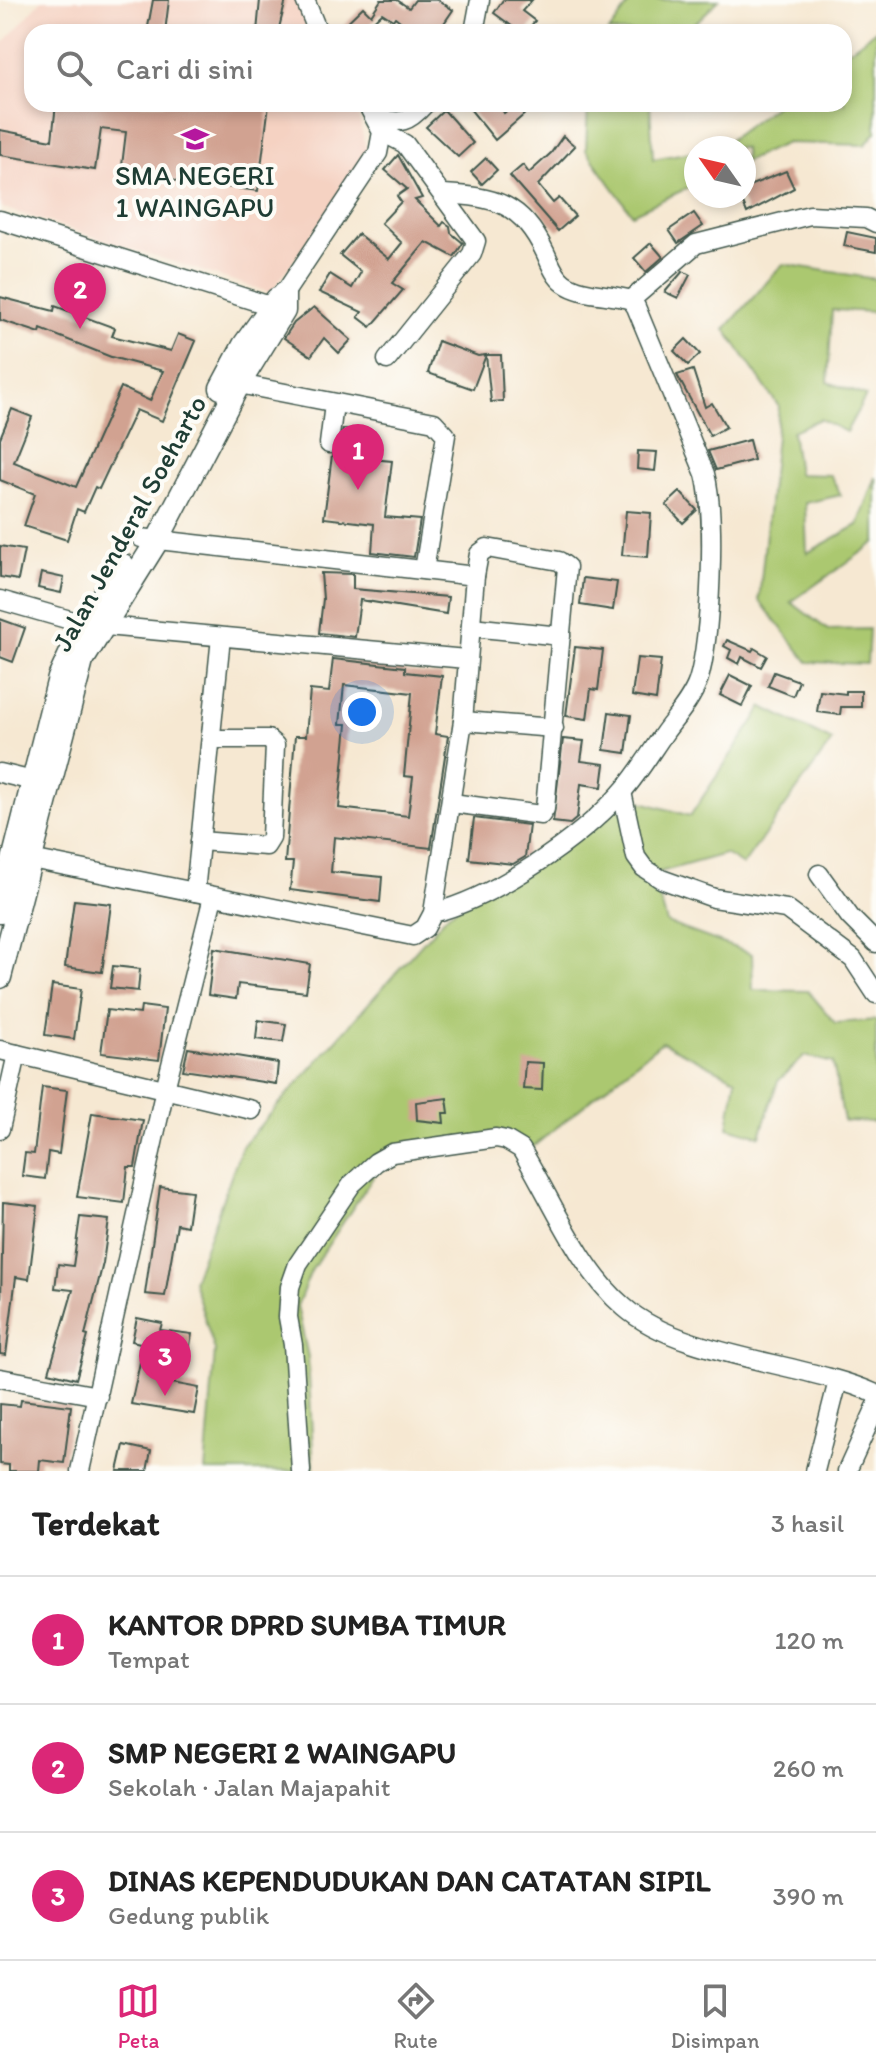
<!DOCTYPE html>
<html lang="id">
<meta charset="utf-8">
<style>
:root{--surface:#fff;--page:#f2f2f2;--text:#222;--muted:#767676;--line:#e0e0e0;--accent:#db2777}
body{margin:0;font-family:Itim,sans-serif;background:var(--page);color:var(--text)}
.compass{position:absolute;left:684px;top:136px;width:72px;height:72px;border-radius:50%;background:var(--surface);box-shadow:0 4px 12px #0003;rotate:304deg}
.you{position:absolute;left:362px;top:712px;width:28px;height:28px;margin:-20px;border:6px solid #fff;border-radius:50%;background:#1a73e8;box-shadow:0 0 0 12px #1a73e833}
.badge{display:grid;place-items:center;width:52px;height:52px;border-radius:50%;background:var(--accent);color:#fff;font-size:26px;font-weight:700}
.pin{position:absolute;translate:-50% -66px;filter:drop-shadow(0 2px 4px #0008)}
.pin::after{content:'';position:absolute;top:42px;width:28px;height:24px;background:inherit;clip-path:polygon(0 0,100% 0,50% 100%)}
.list{margin:0;padding:0;list-style:none}
h2{display:flex;justify-content:space-between;align-items:center;height:104px;margin:0;padding:0 32px;font-size:34px}
h2 small{font-size:26px;font-weight:400;color:var(--muted)}
.list li{display:grid;grid-template-columns:52px 1fr auto;gap:24px;align-items:center;box-sizing:border-box;height:128px;padding:0 32px;border-top:2px solid var(--line)}
.list b{display:block;font-size:30px;white-space:nowrap}
.list p{margin:0;font-size:26px;white-space:nowrap;color:var(--muted)}
.list em{font-size:26px;font-style:normal;color:var(--muted)}
.icon{flex:none;width:44px;height:44px;fill:none;stroke:currentColor;stroke-width:2;stroke-linecap:round;stroke-linejoin:round}
.map{position:relative;flex:none;width:876px;height:1471px;overflow:hidden}
.search{position:absolute;background:var(--surface);box-shadow:0 4px 12px #0003;left:24px;right:24px;top:24px;height:88px;display:flex;align-items:center;gap:20px;box-sizing:border-box;padding:0 28px;border-radius:24px;color:var(--muted);font-size:30px}
.sheet{height:488px;background:var(--surface)}
nav{display:flex;justify-content:space-around;align-items:center;box-sizing:border-box;height:112px;border-top:2px solid var(--line);background:var(--surface);font-size:22px;color:var(--muted)}
nav a{display:grid;justify-items:center;gap:4px}
nav .on{color:var(--accent)}
.map>svg:first-child{display:block}
.built{fill:#f5d2c2}
.green{fill:#abc870;stroke:#658252;stroke-width:2}
.building{fill:#d1a291;fill-rule:evenodd}
.lines{fill:none;stroke-linecap:round;stroke-linejoin:round}
.minor-casing{stroke:#3f574c;stroke-width:21}
.major-casing{stroke:#3f574c;stroke-width:25}
.minor{stroke:#fff;stroke-width:18}
.major{stroke:#fff;stroke-width:22}
.labels{text-anchor:middle;stroke-width:8;stroke-linejoin:round;paint-order:stroke}
.poi-label{font-size:28px;fill:#1f3d34;stroke:#fdfcf7}
.street-label{font-size:28px;fill:#1f3d34;stroke:#fdfcf7}
</style>
<div class="map">
<svg width="876" height="1471" viewBox="0 0 876 1471">
<rect width="100%" height="100%" fill="#fdfcf7"/>
<filter id="ink" filterUnits="userSpaceOnUse"><feTurbulence type="fractalNoise" baseFrequency=".0125" numOctaves="2"/><feDisplacementMap in="SourceGraphic" scale="16" xChannelSelector="R" yChannelSelector="G"/><feConvolveMatrix kernelMatrix="1 2 1 2 8 2 1 2 1" color-interpolation-filters="sRGB"/></filter>
<filter id="wash" filterUnits="userSpaceOnUse"><feTurbulence type="fractalNoise" baseFrequency=".006" numOctaves="4" result="noise"/><feDisplacementMap in="SourceGraphic" scale="32" xChannelSelector="R" yChannelSelector="G"/><feGaussianBlur stdDeviation="1.8" result="paint"/><feColorMatrix in="noise" values="0 0 0 0 0 0 0 0 0 0 0 0 0 0 0 0 0 1.4 0 .05"/><feComposite in="paint" operator="in"/></filter>
<g filter="url(#wash)">
<rect width="100%" height="100%" fill="#f6e8d2"/>
<path class="built" d="M42 0H297L308 32H32V104H356L367 154 271 293 0 207V47Z"/>
<g class="green">
<path d="M632 0H719L686 32H609Z"/>
<path d="M876 30V132L865 145 786 143 744 162V148H713L720 147 777 104H844V54Z"/>
<path d="M588 104H650L653 159 696 151V184L632 214 586 150Z"/>
<path d="M783 264 876 279V312L832 310 828 382 866 396 846 432 820 419 792 431 798 474 830 475 841 495 805 503 807 553 858 525 876 477V542L791 602 828 630 869 629 867 664 808 662 759 600 779 407 725 329Z"/>
<path d="M763 707 832 741 743 865 725 854 653 874 667 923 752 954 753 990 808 991 835 1023 876 1020V1122L844 1121 833 1063 805 1056 778 1081 760 1136 728 1127 736 1079 662 1042 530 1149 504 1135 391 1158 379 1168 311 1271 297 1306 308 1357 314 1471H205L215 1351 193 1281 242 1146 448 914 622 796 690 816Z"/>
</g>
<g id="blocks">
<g class="building">
<path d="M153 0H169L165 32H147Z"/>
<path d="M260 0H286L278 32H257Z"/>
<path d="M381 0H397L409 8 415 0H438L453 10 438 32H414L395 17 393 20 382 13 362 32H337L363 7 371 15Z"/>
<path d="M503 0H532L522 11 535 21 526 32H520L494 13Z"/>
<path d="M56 104H269L258 191 121 174 126 132 101 129 95 170 0 155V130L52 140Z"/>
<path d="M466 104H499L504 113 516 104 526 113 495 140Z"/>
<path d="M444 110 473 143 458 157 426 127Z"/>
<path d="M563 136 575 146 538 185 553 203 559 198 575 216 558 231 510 176 523 165 529 173 551 153Z"/>
<path d="M398 155 422 198 415 200 441 226 444 222 450 226 451 233 463 243 454 257 426 242 392 283 403 290 371 327 358 317 362 312 319 292 330 274 352 288 361 272 340 255 358 234 389 259 402 243 381 223 401 202 397 196 407 189 385 170Z"/>
<path d="M486 158 497 170 482 184 471 172Z"/>
<path d="M786 171 794 188 747 213 740 196H744V188Z"/>
<path d="M694 213 703 226 678 243 669 230Z"/>
<path d="M847 232 876 238V252L844 246Z"/>
<path d="M651 243 663 257 646 272 634 258Z"/>
<path d="M683 271 690 275 678 298 665 292Z"/>
<path d="M0 297 54 311 55 306 115 328 112 336 171 351 178 334 196 341 162 421 136 410 99 489 95 487 84 512 77 509 67 540 24 526 35 494 0 480V438L12 409 32 417 14 462 76 487 121 387 150 401 163 371 111 357 41 329 40 333 0 320Z"/>
<path d="M314 307 351 340 339 353 324 338 311 356 284 338 294 323Z"/>
<path d="M686 339 700 354 688 365 674 351Z"/>
<path d="M438 341 478 356 486 355 473 389 428 373Z"/>
<path d="M486 355H501L503 401 491 402Z"/>
<path d="M693 370 705 407 712 403 726 427 710 436 677 375Z"/>
<path d="M343 429 364 431 360 458 392 461 385 517 420 520 414 557 372 552 374 524 324 518 332 455 339 451Z"/>
<path d="M749 440 754 460 716 470 708 451Z"/>
<path d="M638 451 657 452 655 471 637 469Z"/>
<path d="M680 492 697 510 683 523 666 505Z"/>
<path d="M626 511 651 513 648 557 622 555Z"/>
<path d="M0 546 24 550 18 580 0 577Z"/>
<path d="M41 573 64 578 61 593 38 588Z"/>
<path d="M321 573 353 574V589L448 597 446 614 360 600 355 637 319 633 323 599Z"/>
<path d="M583 578 617 582 613 610 580 605Z"/>
<path d="M0 619 25 628 13 662 0 657Z"/>
<path d="M727 640 752 651 754 648 767 656 761 667 742 657 739 664 728 658 731 650 724 646Z"/>
<path d="M575 647 603 650 598 690 591 689 587 719 566 716Z"/>
<path d="M637 658 661 660 656 700 632 696Z"/>
<path d="M333 659 405 667V672L442 676 435 734 448 736 431 848 334 837 331 872 382 877 380 902 290 890 293 862H285L295 736H306L310 690 329 692ZM344 685 412 693 404 776 413 777 408 816 339 808 347 724H340Z"/>
<path d="M774 672 799 681 793 696 768 686Z"/>
<path d="M730 675 752 686 742 706 720 695Z"/>
<path d="M820 691 846 694V691H861V707H841L840 715 817 712Z"/>
<path d="M609 712 631 715 626 753 604 750Z"/>
<path d="M563 739 584 741 581 761 605 764 602 787 581 784 577 818 570 824 553 822Z"/>
<path d="M474 818 529 825 525 857 513 864 469 859Z"/>
<path d="M74 900 111 904 102 972 65 967Z"/>
<path d="M214 948 310 964 306 992 238 984 236 999 208 995Z"/>
<path d="M113 966 140 969 138 991 110 988Z"/>
<path d="M52 985 81 989 74 1039 45 1035Z"/>
<path d="M141 1006 165 1009 159 1060 101 1053 107 1010 140 1014Z"/>
<path d="M258 1020 286 1024 283 1042 256 1039Z"/>
<path d="M188 1048 278 1063 276 1084 183 1070Z"/>
<path d="M525 1062 543 1063 542 1090 523 1089Z"/>
<path d="M42 1087 67 1090 59 1154 48 1152 45 1179 22 1176 25 1153 34 1154Z"/>
<path d="M447 1098 449 1113H443L444 1123 417 1120 416 1102Z"/>
<path d="M92 1113 143 1120 135 1167H128L124 1203 77 1197Z"/>
<path d="M160 1187 192 1191 187 1226 177 1224 165 1296 145 1294Z"/>
<path d="M3 1202 38 1206 29 1279 16 1277 6 1355 0 1354Z"/>
<path d="M80 1217 109 1220 103 1263 85 1335 88 1336 76 1379 49 1372 73 1290 55 1288 58 1264 73 1266Z"/>
<path d="M137 1318 162 1323 160 1330 192 1334 189 1351 177 1350 172 1383 199 1388 194 1414 131 1404 144 1344 132 1341Z"/>
<path d="M21 1400 71 1406 64 1463 40 1460 39 1471H9V1465L0 1464V1404L20 1406Z"/>
<path d="M124 1445 151 1451 147 1471H118Z"/>
</g>
</g>
</g>
<g filter="url(#ink)">
<use href="#blocks" fill-opacity="0" stroke="#3f574c" stroke-width="2"/>
<g class="lines">
<g class="minor-casing">
<g id="minor">
<path d="M305 0 318 32"/>
<path d="M474 32 480 0"/>
<path d="M377 118C401 124 408 123 425 104"/>
<path d="M382 132 405 144 476 241 472 254 387 360"/>
<path d="M0 220 283 310"/>
<path d="M284 294 378 153 382 132 367 104"/>
<path d="M631 300 696 244 810 215 866 218 876 223"/>
<path d="M239 384 434 422 446 435 424 570"/>
<path d="M329 444 334 404"/>
<path d="M0 600 84 624 466 659"/>
<path d="M471 627 561 636"/>
<path d="M463 721 554 728"/>
<path d="M0 773 33 781"/>
<path d="M622 792 636 857 644 868 661 879 714 898 786 909 853 959 876 994"/>
<path d="M452 803 541 815 545 809 567 567 559 561 487 548 479 554 475 576"/>
<path d="M200 841 266 846 271 838 275 745 268 739H211"/>
<path d="M21 857 413 936 425 928 433 913 463 721 475 576 141 538"/>
<path d="M819 874 850 917 876 943"/>
<path d="M195 892 221 637"/>
<path d="M433 913C496 897 579 840 622 792 638 774 651 752 665 732 676 717 692 699 698 681 711 641 716 514 705 474L636 307 631 300C610 293 582 296 564 283 554 276 550 262 545 252 522 203 495 197 444 194"/>
<path d="M0 1050 252 1110"/>
<path d="M0 1129 17 1054"/>
<path d="M0 1378 98 1396"/>
<path d="M80 1471 165 1089 213 897"/>
<path d="M301 1471 293 1345 288 1317 290 1287 298 1264 352 1184 376 1162 392 1153 496 1138 506 1140 521 1149C551 1198 580 1270 624 1307 681 1357 805 1362 876 1394"/>
<path d="M815 1471 838 1381"/>
<path d="M847 1471 876 1407"/>
</g>
</g>
<g class="major-casing">
<g id="major">
<path d="M221 388 244 345 277 299"/>
<path d="M0 912 59 678 84 624 123 565"/>
<path d="M0 977 82 661 157 541 239 384 284 311V294"/>
</g>
</g>
<use href="#minor" class="minor"/>
<use href="#major" class="major"/>
</g>
</g>
<defs>
<g id="school-bare" transform="scale(2.16)"><path d="M0-5L7-2L0 1L-7-2ZM-4 1L0 2.5L4 1V4Q0 6-4 4Z" fill="#b5179e" stroke="#fdfcf7" stroke-width="2.5" paint-order="stroke"/></g>
</defs>
<g fill-rule="evenodd">
<use href="#school-bare" x="195" y="139"/>
</g>
<g class="labels">
<g class="poi-label">
<text x="195" y="185">SMA NEGERI<tspan x="195" dy="32">1 WAINGAPU</tspan></text>
</g>
<g class="street-label">
<text transform="translate(129 523) rotate(-61)" y="10">Jalan Jenderal Soeharto</text>
</g>
</g>
</svg>
<svg class="compass" viewBox="-18 -18 36 36"><path d="M0-13l5 13h-10z" fill="#e53935"/><path d="M0 13l5-13h-10z" fill="#767676"/></svg>
<div class="you"></div>
<div class="pin badge" style="left:358px;top:490px">1</div>
<div class="pin badge" style="left:80px;top:329px">2</div>
<div class="pin badge" style="left:165px;top:1396px">3</div>
<div class="search"><svg class="icon" aria-label="search" viewBox="0 0 24 24"><circle cx="10" cy="10" r="6"/><path d="M15 15l6 6"/></svg>Cari di sini</div>
</div>
<section class="sheet">
<h2>Terdekat<small>3 hasil</small></h2>
<ul class="list">
<li><span class="badge">1</span><div><b>KANTOR DPRD SUMBA TIMUR</b><p>Tempat</p></div><em>120 m</em></li>
<li><span class="badge">2</span><div><b>SMP NEGERI 2 WAINGAPU</b><p>Sekolah · Jalan Majapahit</p></div><em>260 m</em></li>
<li><span class="badge">3</span><div><b>DINAS KEPENDUDUKAN DAN CATATAN SIPIL</b><p>Gedung publik</p></div><em>390 m</em></li>
</ul>
</section>
<nav>
<a class="on"><svg class="icon" aria-label="map" viewBox="0 0 24 24"><path d="M3 6l6-2 6 2 6-2v14l-6 2-6-2-6 2zM9 4v14M15 6v14"/></svg>Peta</a>
<a><svg class="icon" aria-label="directions" viewBox="0 0 24 24"><path d="M12 3l9 9-9 9-9-9zM9 14v-3h6M13 9l2 2-2 2"/></svg>Rute</a>
<a><svg class="icon" aria-label="saved" viewBox="0 0 24 24"><path d="M7 4h10v16l-5-4-5 4z"/></svg>Disimpan</a>
</nav>
